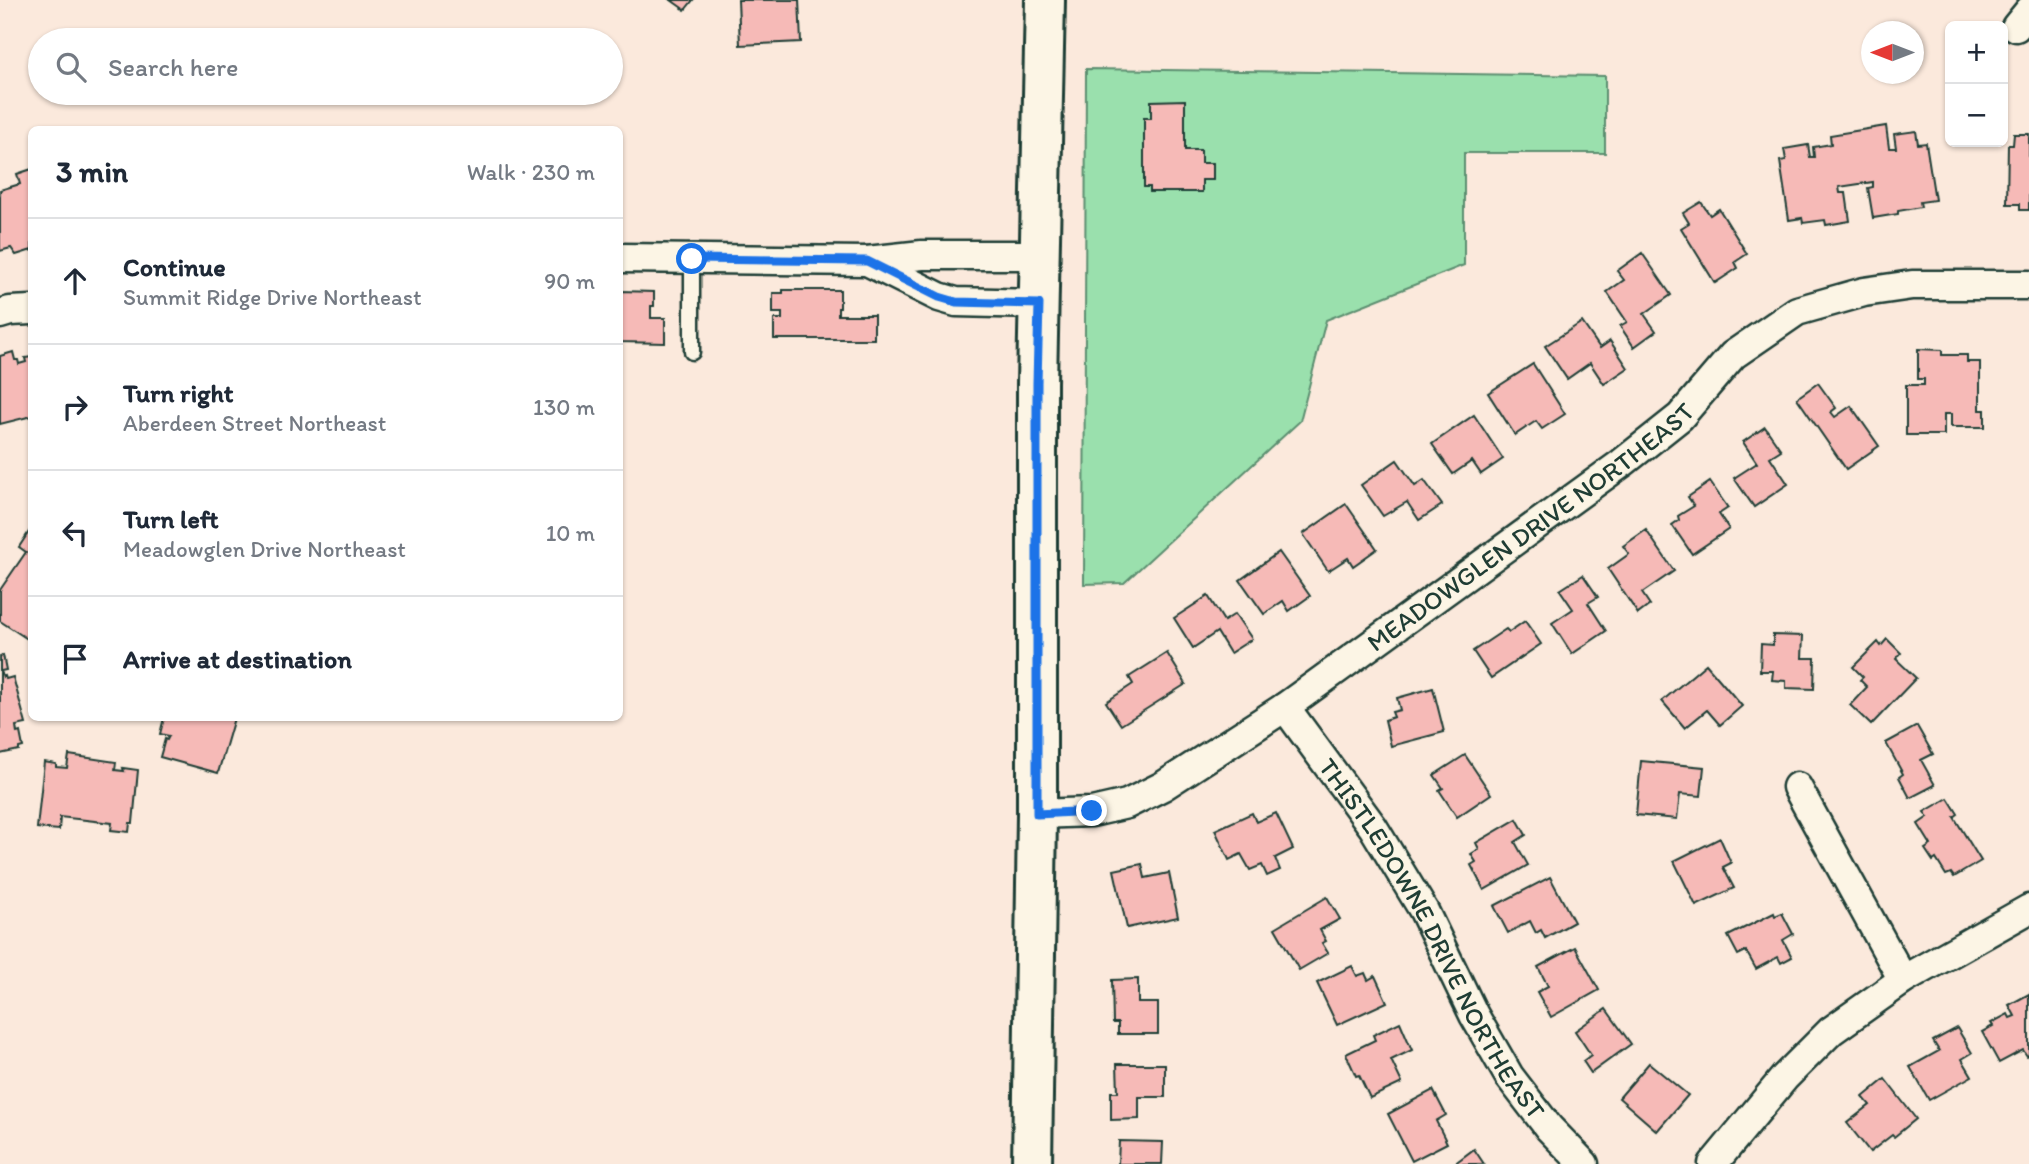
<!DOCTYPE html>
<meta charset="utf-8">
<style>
:root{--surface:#fff;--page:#f2f2f3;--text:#1f2937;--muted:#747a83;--line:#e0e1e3}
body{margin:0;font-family:Itim,sans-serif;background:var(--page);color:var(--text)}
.controls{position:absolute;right:21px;top:21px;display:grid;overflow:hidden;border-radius:10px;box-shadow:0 2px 5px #0004}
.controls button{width:63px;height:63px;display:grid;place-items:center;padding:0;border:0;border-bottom:2px solid var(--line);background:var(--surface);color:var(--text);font:35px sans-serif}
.compass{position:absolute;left:1861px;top:21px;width:63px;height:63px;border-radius:50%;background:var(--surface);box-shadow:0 2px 5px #0004;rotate:270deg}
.stop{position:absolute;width:21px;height:21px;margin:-16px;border:5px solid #1a73e8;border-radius:50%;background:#fff}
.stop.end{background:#1a73e8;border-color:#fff;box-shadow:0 2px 7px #0008}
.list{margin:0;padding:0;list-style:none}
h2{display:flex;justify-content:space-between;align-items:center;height:91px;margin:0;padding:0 28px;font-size:30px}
h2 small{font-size:23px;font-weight:400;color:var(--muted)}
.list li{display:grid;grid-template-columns:46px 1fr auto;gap:21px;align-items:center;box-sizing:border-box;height:126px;padding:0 28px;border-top:2px solid var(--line)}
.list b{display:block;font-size:26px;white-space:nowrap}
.list p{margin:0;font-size:23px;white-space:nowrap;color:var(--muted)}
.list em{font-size:23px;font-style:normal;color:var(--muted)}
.icon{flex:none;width:38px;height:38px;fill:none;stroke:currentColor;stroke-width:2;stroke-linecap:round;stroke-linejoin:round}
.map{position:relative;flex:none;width:2029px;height:1164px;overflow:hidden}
.search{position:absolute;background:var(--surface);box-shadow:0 2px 5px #0004;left:28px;top:28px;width:595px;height:77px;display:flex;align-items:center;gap:18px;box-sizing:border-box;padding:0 24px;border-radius:38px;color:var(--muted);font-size:26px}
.panel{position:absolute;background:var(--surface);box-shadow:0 2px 5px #0004;left:28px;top:126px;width:595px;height:595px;border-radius:10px}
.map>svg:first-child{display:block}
.green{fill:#9ae0ad;stroke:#5c8e70;stroke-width:2}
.building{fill:#f6bab7;stroke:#1f3d34;stroke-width:2}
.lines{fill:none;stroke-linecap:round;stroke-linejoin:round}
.lane-casing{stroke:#1f3d34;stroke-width:19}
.street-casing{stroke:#1f3d34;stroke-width:33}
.secondary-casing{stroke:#1f3d34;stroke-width:44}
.lane{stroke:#fcf5e5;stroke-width:14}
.street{stroke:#fcf5e5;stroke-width:28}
.secondary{stroke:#fcf5e5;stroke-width:38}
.route{stroke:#1a73e8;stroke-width:9}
.labels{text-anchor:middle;stroke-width:5;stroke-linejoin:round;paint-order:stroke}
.street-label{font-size:26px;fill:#1f3d34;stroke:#fcf5e5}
</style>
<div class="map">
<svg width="2029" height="1164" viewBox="0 0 2029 1164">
<rect width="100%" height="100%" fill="#fbe9dc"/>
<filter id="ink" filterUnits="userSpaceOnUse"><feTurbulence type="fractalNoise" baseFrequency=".0143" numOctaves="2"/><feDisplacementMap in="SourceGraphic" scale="14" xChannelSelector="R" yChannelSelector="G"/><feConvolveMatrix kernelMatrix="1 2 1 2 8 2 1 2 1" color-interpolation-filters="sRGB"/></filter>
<g filter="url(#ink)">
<path class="green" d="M1086 69 1605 76V153H1464V265L1326 320 1300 421 1124 583 1084 584Z"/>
<g class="building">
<path d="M671 0H693L685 10Z"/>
<path d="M738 0H799L801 42 740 45Z"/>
<path d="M1185 100V150H1201V163H1213V180H1202V192H1150V187H1144V118H1151V101Z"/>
<path d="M532 126 533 130H515V127Z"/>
<path d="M1886 126 1889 148H1896L1894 134 1916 131 1918 144 1926 143 1935 200 1920 202 1921 207 1898 211V214L1873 218 1868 188 1873 187V182L1839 187 1840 193H1846L1850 221 1826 225 1825 220 1803 223 1802 218 1789 220 1780 161 1786 160 1784 149 1808 145 1810 157H1814L1813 147 1831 144 1830 135Z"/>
<path d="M2014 134H2029V210H2020V204H2007L2008 145H2013Z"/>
<path d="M32 169V250L16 255 11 248 0 251V190L20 184 17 174Z"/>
<path d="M1701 202 1710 215 1719 209 1747 254 1735 262 1738 268 1715 283 1681 228 1689 223 1683 213Z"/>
<path d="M1642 253 1671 295 1644 314 1656 331 1634 347 1620 326 1627 322 1607 292 1624 280 1617 271Z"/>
<path d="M783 290H840V308H838V315H874V339H774V319H782V313H773V293H783Z"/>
<path d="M620 291 654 292V306H651V318H665V343L620 342Z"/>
<path d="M1582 322 1600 348 1610 341 1628 368 1604 384 1590 363 1567 379 1545 346Z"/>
<path d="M1918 349 1942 350V355H1967V362H1980V410H1985V427H1951V414H1944V435H1906V385H1924V379H1918Z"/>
<path d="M13 352 15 360H18L19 364 26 362 25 358 32 357V416L0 424V356Z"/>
<path d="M1533 364 1565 414 1542 429 1536 421 1515 435 1488 393Z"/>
<path d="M1818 383 1836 408 1831 412 1835 417 1851 406 1879 446 1846 469 1797 398Z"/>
<path d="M1474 415 1503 459 1481 474 1472 461 1453 474 1432 444Z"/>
<path d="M1765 427 1781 450 1770 457 1788 484 1754 507 1734 478 1757 463 1743 442Z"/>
<path d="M1397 460 1415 486 1424 480 1442 505 1419 520 1407 502 1383 516 1361 485Z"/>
<path d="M1710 482 1728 508 1719 514 1729 529 1692 554 1672 525 1679 520 1678 516 1694 506 1688 497Z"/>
<path d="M1346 504 1377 549 1353 566 1348 558 1328 571 1303 534Z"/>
<path d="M32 527V642L0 621V590L26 552 19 547Z"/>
<path d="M1646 530 1674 571 1642 593 1650 605 1638 614 1608 569 1629 554 1623 546Z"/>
<path d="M1279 552 1310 596 1289 611 1283 601 1264 614 1240 580Z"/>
<path d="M1583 575 1598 597 1588 603 1606 631 1572 654 1552 623 1573 609 1560 590Z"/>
<path d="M1208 596 1224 621 1235 614 1252 639 1230 653 1217 632 1193 648 1174 618Z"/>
<path d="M1525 621 1541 644 1491 678 1473 651 1506 629 1509 632Z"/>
<path d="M1773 635 1803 636 1802 658H1815L1814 689 1786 688V681L1772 680 1773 671H1760L1761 644 1773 645Z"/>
<path d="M1887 639 1901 653 1896 659 1916 678 1871 725 1850 705 1867 687 1860 680 1863 677 1853 667 1878 642 1881 646Z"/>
<path d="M1167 653 1186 684 1121 725 1106 702 1133 684 1129 677Z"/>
<path d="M3 655 6 670 1 671 3 677 5 676 6 679 13 677 26 724 16 726 17 733 20 732 23 747 19 748V750L0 754V656Z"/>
<path d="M1706 664 1742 706 1720 725 1707 710 1685 728 1662 701Z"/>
<path d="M1433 688 1444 732 1391 746 1385 720 1394 717 1392 712 1400 710 1397 698Z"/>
<path d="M164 718H234L218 773 160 757 165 739 167 740 169 736 160 734Z"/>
<path d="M1917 726 1933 754 1921 760 1935 785 1910 798 1899 777 1903 774 1886 743Z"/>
<path d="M69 755 116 762 115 770 124 771 123 768 138 770 133 823H130L129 832 111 830 112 823 60 817 59 830 37 828 44 762 56 764V767L67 768Z"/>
<path d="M1465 755 1491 794 1457 817 1439 790 1443 788 1434 775Z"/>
<path d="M1641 761 1704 767 1701 796 1680 794 1677 819 1636 815Z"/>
<path d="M1948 798 1958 814 1954 817 1981 861 1954 877 1951 873 1946 875 1936 859 1933 861 1925 849 1931 845 1918 824 1928 817 1924 812Z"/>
<path d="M1252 813 1256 822 1276 813 1293 849 1275 858 1280 870 1267 876 1262 865 1250 870 1241 854 1229 860 1215 830Z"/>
<path d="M1517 819 1526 835 1515 842 1528 865 1484 890 1471 865 1476 862 1471 854 1479 849 1476 843Z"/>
<path d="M1720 838 1731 863 1723 867 1734 888 1696 906 1674 861Z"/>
<path d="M1142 864 1145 878 1169 873 1178 917 1127 928 1114 870Z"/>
<path d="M1550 877 1574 922 1545 938 1541 930 1536 933 1530 921 1508 933 1494 906Z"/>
<path d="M1327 897 1340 919 1320 930 1326 941 1322 943 1328 953 1299 970 1275 928Z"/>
<path d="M1774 913 1775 916 1782 913 1793 934 1783 940 1792 957 1781 963 1778 957 1756 969 1746 951 1738 955 1728 936Z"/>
<path d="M1575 947 1599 990 1551 1017 1537 992 1548 986 1538 967Z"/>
<path d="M1352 966 1357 976 1365 973 1368 980 1375 976 1387 1002 1337 1025 1317 983Z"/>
<path d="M1138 979V1003H1158V1034H1118V1023H1113L1112 980Z"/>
<path d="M2029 994V1055L2027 1056 2023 1050 1999 1063 1982 1032 1993 1026 1991 1023 2008 1014 2010 1018 2015 1016 2009 1005Z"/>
<path d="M1606 1009 1631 1044 1591 1073 1583 1061 1591 1055 1575 1031Z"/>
<path d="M1400 1022 1412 1050 1391 1060 1402 1083 1370 1098 1359 1075 1356 1076 1346 1054 1375 1040 1373 1035Z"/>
<path d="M1957 1028 1972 1053 1962 1059 1972 1076 1929 1100 1910 1067 1939 1051 1933 1041Z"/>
<path d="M1649 1063 1688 1095 1657 1131 1619 1098Z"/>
<path d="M1117 1064H1165V1097H1139V1119L1111 1120V1092H1118Z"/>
<path d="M1885 1079 1916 1119 1894 1137 1892 1135 1870 1152 1847 1123 1870 1105 1863 1097Z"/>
<path d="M1433 1090 1446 1115 1436 1121 1447 1143 1412 1161 1388 1114Z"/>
<path d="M1119 1141 1163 1142 1162 1164H1118Z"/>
<path d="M1474 1149 1484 1164H1454Z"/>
</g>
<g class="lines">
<g class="lane-casing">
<path id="lane" d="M692 259V352"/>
</g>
<g class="street-casing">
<g id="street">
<path d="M2016 27 2029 11"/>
<path d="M620 258 867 261 922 255H1040"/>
<path d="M867 261 939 297 956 302 1039 304"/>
<path d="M0 314 10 311 32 310"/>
<path id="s1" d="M1285 707 1373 827 1424 911 1474 1015 1509 1076 1549 1128 1584 1164"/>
<path d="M1797 787 1903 980"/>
<path id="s2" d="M1037 814 1092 812 1127 804 1163 786 1285 707 1622 463 1680 417 1733 355 1797 311 1864 292 1912 285H2029"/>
<path d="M1713 1164 1785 1077 1831 1031 1903 980 2029 909"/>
</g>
</g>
<g class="secondary-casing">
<path id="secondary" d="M1032 1164 1037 814V383L1045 0"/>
</g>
<use href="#lane" class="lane"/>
<use href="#street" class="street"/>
<use href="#secondary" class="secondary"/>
</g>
</g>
<g class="lines" filter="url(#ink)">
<path class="route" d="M692 259 867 261 939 297 956 302 1039 304 1037 383V814L1092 811"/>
</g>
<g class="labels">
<g class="street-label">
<text dy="9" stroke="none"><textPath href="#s2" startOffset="581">MEADOWGLEN DRIVE NORTHEAST</textPath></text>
<text dy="9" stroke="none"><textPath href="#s1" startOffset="275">THISTLEDOWNE DRIVE NORTHEAST</textPath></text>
</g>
</g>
</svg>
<div class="controls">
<button>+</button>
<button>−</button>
</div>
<svg class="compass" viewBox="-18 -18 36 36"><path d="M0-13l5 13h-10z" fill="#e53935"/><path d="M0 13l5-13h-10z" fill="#747a83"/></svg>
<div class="stop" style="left:692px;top:259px"></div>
<div class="stop end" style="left:1092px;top:811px"></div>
<div class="search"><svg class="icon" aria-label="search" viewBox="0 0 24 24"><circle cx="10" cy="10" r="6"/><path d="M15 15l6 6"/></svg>Search here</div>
<section class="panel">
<h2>3 min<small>Walk · 230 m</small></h2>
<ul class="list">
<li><svg class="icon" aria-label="ahead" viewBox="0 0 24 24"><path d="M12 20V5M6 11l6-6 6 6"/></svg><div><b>Continue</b><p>Summit Ridge Drive Northeast</p></div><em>90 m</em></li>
<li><svg class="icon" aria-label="right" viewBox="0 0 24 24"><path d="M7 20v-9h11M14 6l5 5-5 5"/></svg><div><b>Turn right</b><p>Aberdeen Street Northeast</p></div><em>130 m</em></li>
<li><svg class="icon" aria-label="left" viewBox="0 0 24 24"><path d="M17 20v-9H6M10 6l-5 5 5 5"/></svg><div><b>Turn left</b><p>Meadowglen Drive Northeast</p></div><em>10 m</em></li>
<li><svg class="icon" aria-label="arrive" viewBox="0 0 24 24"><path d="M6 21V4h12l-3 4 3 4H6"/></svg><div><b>Arrive at destination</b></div></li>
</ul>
</section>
</div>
